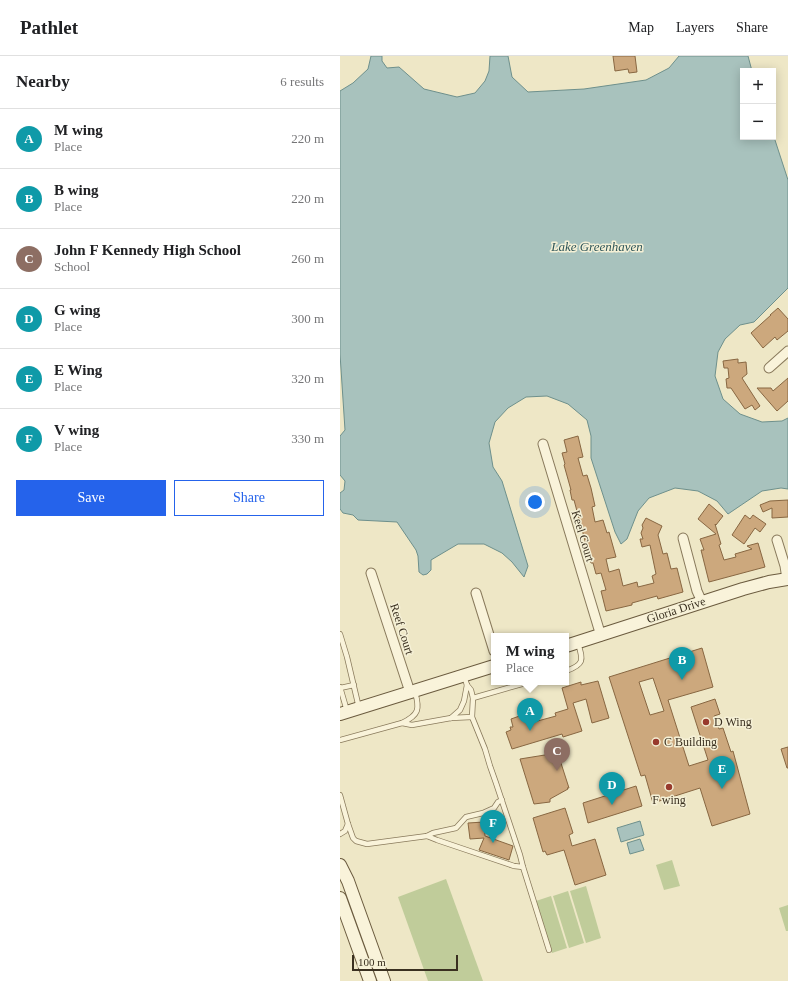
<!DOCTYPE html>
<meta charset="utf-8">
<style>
:root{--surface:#fff;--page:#f2f2f2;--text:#202124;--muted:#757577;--line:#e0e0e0;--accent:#2563eb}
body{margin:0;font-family:"Times New Roman",serif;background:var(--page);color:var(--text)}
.controls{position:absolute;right:12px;top:12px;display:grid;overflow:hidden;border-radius:0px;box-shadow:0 2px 10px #0003}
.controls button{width:36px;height:36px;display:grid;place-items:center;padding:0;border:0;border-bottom:1px solid var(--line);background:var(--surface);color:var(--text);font:20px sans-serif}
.scale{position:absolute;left:12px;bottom:10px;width:106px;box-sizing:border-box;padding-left:4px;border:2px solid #3a3020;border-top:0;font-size:11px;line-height:14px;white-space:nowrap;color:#3a3020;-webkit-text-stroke:3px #f5f0d6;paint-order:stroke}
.you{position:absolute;left:195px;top:446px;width:14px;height:14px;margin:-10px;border:3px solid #fff;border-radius:50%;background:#1a73e8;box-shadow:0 0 0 6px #1a73e833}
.badge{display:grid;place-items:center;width:26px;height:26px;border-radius:50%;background:var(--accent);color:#fff;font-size:13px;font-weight:700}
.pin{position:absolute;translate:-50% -33px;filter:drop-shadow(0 1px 2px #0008)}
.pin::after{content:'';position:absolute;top:21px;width:14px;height:12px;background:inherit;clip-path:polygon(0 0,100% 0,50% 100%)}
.popup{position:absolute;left:151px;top:577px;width:78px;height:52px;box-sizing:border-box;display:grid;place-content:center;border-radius:0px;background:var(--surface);filter:drop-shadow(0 1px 3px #0005);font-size:13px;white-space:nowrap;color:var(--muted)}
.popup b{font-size:15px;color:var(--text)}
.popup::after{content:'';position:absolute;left:50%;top:100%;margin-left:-8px;border:8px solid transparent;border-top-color:var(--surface)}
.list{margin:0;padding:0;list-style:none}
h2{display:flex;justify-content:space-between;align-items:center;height:52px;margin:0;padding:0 16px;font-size:17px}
h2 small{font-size:13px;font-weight:400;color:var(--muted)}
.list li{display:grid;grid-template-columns:26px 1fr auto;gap:12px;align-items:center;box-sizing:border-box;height:60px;padding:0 16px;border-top:1px solid var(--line)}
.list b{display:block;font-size:15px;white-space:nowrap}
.list p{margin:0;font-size:13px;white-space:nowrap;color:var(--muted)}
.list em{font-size:13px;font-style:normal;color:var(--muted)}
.actions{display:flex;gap:8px;padding:12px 16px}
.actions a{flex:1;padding:9px 0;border:1px solid var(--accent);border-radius:0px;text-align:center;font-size:14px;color:var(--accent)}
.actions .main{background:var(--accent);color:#fff}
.map{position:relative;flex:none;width:448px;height:925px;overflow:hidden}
header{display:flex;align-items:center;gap:24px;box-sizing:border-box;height:56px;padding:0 20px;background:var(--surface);border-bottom:1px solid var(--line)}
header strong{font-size:19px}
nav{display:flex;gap:22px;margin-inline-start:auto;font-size:14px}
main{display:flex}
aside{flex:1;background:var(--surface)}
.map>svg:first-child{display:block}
.pitch{fill:#c0cc9a}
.water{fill:#a8c2bd;stroke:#6e908c}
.building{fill:#cca87d;stroke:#886742;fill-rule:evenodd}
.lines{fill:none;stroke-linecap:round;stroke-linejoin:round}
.lane-casing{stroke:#897a5c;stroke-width:6}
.street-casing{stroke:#897a5c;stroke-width:11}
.secondary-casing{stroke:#6b5b3f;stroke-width:14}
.lane{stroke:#f9f3da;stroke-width:4.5}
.street{stroke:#f9f3da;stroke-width:9}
.secondary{stroke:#f9f3da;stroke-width:12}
.poi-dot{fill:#983a2d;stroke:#f5f0d6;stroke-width:1.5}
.labels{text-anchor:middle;stroke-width:3;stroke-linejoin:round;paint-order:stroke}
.street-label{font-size:12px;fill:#3a3020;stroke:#f5f0d6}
.poi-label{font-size:12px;fill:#3a3020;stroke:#f5f0d6;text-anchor:start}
.water-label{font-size:13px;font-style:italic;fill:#2f5659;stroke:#f5f0d6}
</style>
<header>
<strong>Pathlet</strong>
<nav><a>Map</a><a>Layers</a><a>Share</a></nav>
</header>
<main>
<aside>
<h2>Nearby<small>6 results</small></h2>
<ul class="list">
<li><span class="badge" style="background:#0f9aa8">A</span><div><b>M wing</b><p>Place</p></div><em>220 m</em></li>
<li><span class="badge" style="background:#0f9aa8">B</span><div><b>B wing</b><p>Place</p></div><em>220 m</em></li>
<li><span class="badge" style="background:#8d6e63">C</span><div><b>John F Kennedy High School</b><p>School</p></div><em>260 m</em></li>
<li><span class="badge" style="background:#0f9aa8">D</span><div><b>G wing</b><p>Place</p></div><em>300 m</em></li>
<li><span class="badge" style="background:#0f9aa8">E</span><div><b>E Wing</b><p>Place</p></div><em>320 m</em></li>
<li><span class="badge" style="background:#0f9aa8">F</span><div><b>V wing</b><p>Place</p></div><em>330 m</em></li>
</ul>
<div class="actions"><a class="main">Save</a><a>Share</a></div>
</aside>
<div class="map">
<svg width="448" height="925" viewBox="0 0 448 925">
<rect width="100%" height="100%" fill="#eee7c6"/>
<g class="pitch">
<path d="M332 804 340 830 324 834 316 809Z"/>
<path d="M106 823 143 925H88L58 841Z"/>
<path d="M246 830 261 882 246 887 230 835Z"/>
<path d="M228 835 244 887 229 892 213 840Z"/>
<path d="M211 840 227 892 212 897 196 845Z"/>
<path d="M448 849V875H446L439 852Z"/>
</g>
<g class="water">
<path d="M31 0H42V5L47 12 59 11 84 33 117 41 135 37 145 25 149 15 150 0H168L172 21 188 36 244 33 306 24 329 12 339 0H408L412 15H403V81H433V78L448 124V232L414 266 400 269 385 283 378 296 375 320 383 343 400 358 422 366 442 365 448 362V433L441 432 422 435 388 458 377 445 358 435 335 432 309 442 298 455 287 483 281 488 275 476 251 402V380L247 364 228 348 207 340 186 341 168 352 155 366 149 387 153 411 162 425 188 510 184 521 172 506 162 497 144 488H118L91 504V514L87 518 83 519 79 516 78 500 76 494 57 466 18 464 13 459 3 457 0 453V437L4 434 5 425 0 419V380L5 374 0 298V35L13 27 28 13Z"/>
<path d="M300 765 304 779 281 786 277 772Z"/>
<path d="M300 783 304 794 290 798 287 787Z"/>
</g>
<g class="building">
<path d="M273 0H295L297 16 289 17 288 13 275 15Z"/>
<path d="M438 252 448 263V275L437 284 435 281 423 292 411 277 431 259H430Z"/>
<path d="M398 303V307L406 306 407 318 402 322 420 350 415 354 412 349 405 353 391 332H387L386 323 389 322 388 312H384L383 305Z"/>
<path d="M448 322V345L437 355 417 332H431L433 335Z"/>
<path d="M238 380 243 401 238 402 243 420 247 419 251 432 255 450 252 451 255 466 263 464 267 477 269 476 276 501 266 503 269 516 279 513 283 530 297 526 298 531 314 527 312 520 316 518 310 489 302 491 300 483H303L301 477 303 472 302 469 306 462 322 470 318 479 323 498 327 497 331 513 337 512 343 536 318 543 317 540 292 547V549L266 555 261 535 266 534 261 517 256 518 253 507H251L234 444H232L230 434H231L224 409 225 408 222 397 227 396 224 384Z"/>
<path d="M448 444V461L432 462V452L423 456 420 449 430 445Z"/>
<path d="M369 448 383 460 376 469 375 468 381 488 379 489 384 504 396 501 395 498 412 493 407 490 418 487 425 511 369 526 361 494H364L360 483 376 478 358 463Z"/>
<path d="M405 459 410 463 413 459 426 468 420 476 415 472 404 488 392 479Z"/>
<path d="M362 592 373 631 328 644 349 710 368 704 351 651 375 643 380 658 374 660 379 673 383 672 391 696 393 695 410 758 372 770 360 732 313 747 305 719 301 720 269 621ZM313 622 324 655 310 659 299 626Z"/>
<path d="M258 625 269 662 252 667 246 643 233 647 242 675 223 681 222 678 172 693 166 676 171 674 170 671H173L171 663 191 656 194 666 216 660 215 657 228 653 222 632 241 626V629Z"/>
<path d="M448 691V712H447L441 693Z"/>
<path d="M211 698V704H220L229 732H227L228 733 210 743V746L194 748 180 703Z"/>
<path d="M296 730 302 750 248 767 243 747Z"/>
<path d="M225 752 233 777 229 779 232 790 255 783 266 819 235 829 224 794 207 799 205 795 203 796 193 762Z"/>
<path d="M144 766 145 780 173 790 169 804 139 794 144 782 130 783 128 767Z"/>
</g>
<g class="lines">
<g class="lane-casing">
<g id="lane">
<path d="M0 578 7 601 19 652"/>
<path d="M226 615C245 608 243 604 238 587"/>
<path d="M0 631 7 655"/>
<path d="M0 632 14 629"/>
<path d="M133 642 189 626"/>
<path d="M111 662 120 654 124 645 127 629"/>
<path d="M62 667C79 659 80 653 75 636"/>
<path d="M0 684 62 667 72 669 111 662 132 661"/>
<path d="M0 739 8 768 13 782 16 785 27 788 87 780 93 777 116 772 126 761 143 757 154 752 158 746 162 744"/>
<path d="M0 778 5 775 8 768"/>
<path d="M87 780 97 784 174 810 183 811 180 799 156 727 150 710 145 693 132 661 133 642 131 634 127 629 124 620"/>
<path d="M183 811 209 894"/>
</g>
</g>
<g class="street-casing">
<g id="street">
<path d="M429 312 448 295"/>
<path d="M203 388 261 580"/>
<path d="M343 482 357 535 362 546"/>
<path d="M437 484 445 510 447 523"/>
<path d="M31 517 68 630 69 636"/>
<path d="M136 537 154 595"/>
</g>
</g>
<g class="secondary-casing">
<g id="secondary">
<path d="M226 590 403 533 429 526 448 523"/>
<path d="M0 658 154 610"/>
<path d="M0 809 8 825 44 925"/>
<path d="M0 842 30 925"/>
</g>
</g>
<use href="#lane" class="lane"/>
<use href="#street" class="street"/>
<use href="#secondary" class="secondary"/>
</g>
<g class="poi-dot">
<circle cx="366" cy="666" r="4"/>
<circle cx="316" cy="686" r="4"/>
<circle cx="329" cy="731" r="4"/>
</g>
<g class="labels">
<g class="street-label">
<text transform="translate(243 480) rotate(73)" y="4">Keel Court</text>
<text transform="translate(336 554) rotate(-18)" y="4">Gloria Drive</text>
<text transform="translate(62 573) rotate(72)" y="4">Reef Court</text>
</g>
<g class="poi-label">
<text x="374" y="670">D Wing</text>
<text x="324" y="690">C Building</text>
<text x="329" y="748" text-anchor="middle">F wing</text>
</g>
<g class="water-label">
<text x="257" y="195">Lake Greenhaven</text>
</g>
</g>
</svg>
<div class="controls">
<button>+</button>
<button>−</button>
</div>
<div class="scale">100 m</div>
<div class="you"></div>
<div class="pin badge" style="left:190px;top:675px;background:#0f9aa8">A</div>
<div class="popup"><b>M wing</b>Place</div>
<div class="pin badge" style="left:342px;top:624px;background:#0f9aa8">B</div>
<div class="pin badge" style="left:217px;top:715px;background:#8d6e63">C</div>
<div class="pin badge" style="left:272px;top:749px;background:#0f9aa8">D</div>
<div class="pin badge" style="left:382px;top:733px;background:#0f9aa8">E</div>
<div class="pin badge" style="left:153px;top:787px;background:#0f9aa8">F</div>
</div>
</main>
